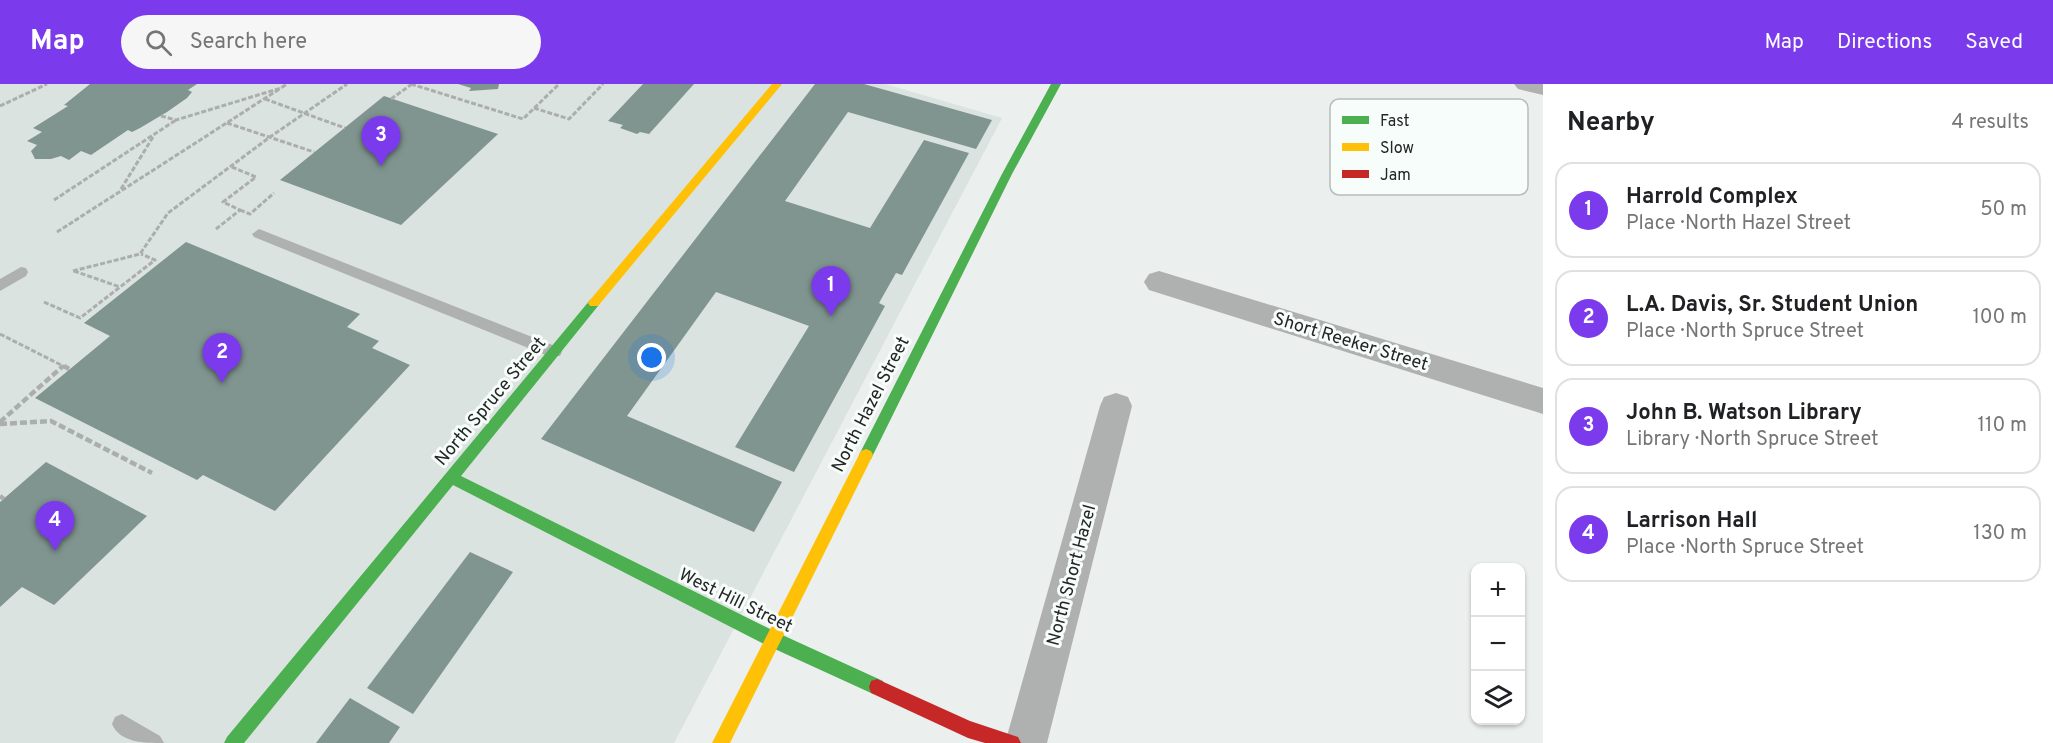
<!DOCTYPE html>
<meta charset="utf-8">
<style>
:root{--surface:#fff;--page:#f6f6f6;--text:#202124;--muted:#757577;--line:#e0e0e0;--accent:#7c3aed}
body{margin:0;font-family:Overpass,sans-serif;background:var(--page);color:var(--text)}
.controls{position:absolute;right:18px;bottom:18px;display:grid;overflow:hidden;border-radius:12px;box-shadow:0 2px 4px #0004}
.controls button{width:54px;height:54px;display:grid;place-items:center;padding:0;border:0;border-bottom:2px solid var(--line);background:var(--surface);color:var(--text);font:30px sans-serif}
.you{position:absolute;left:652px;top:274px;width:21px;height:21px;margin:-15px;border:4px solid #fff;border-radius:50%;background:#1a73e8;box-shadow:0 0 0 9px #1a73e833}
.badge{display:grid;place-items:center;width:39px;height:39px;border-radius:50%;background:var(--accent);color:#fff;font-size:20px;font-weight:700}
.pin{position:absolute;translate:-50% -50px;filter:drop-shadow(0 2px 3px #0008)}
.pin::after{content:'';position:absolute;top:32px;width:21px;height:18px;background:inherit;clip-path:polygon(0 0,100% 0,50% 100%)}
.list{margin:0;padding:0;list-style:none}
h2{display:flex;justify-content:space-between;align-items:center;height:78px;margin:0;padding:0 24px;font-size:26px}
h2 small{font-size:20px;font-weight:400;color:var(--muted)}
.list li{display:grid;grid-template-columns:39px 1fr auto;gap:18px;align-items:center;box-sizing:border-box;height:96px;margin:0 12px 12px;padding:0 12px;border:2px solid var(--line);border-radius:18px}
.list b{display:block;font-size:22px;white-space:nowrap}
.list p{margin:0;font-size:20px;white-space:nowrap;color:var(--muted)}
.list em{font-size:20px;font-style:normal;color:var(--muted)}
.icon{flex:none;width:33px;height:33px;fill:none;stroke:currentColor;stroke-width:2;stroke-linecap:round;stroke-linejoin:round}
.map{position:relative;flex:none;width:1543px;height:659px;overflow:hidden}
header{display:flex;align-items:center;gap:36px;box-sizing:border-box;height:84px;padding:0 30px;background:var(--accent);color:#fff}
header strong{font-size:28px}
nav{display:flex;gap:33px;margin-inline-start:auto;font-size:21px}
.search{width:420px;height:54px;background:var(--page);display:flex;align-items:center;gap:15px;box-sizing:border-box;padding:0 21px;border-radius:33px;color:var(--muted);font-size:22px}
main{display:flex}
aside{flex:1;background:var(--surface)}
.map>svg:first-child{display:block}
.built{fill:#dae3df}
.building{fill:#819590}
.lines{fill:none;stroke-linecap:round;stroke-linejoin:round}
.path-far1{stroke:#acaead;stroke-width:3;stroke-dasharray:5 2;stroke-linecap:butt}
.path{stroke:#acaead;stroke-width:4.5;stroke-dasharray:7 3;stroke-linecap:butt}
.lane{fill:#afb0b0;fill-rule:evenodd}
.street{fill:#afb0b0;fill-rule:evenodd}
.fast{fill:#4caf50;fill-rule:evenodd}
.slow{fill:#ffc107;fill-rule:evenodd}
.jam{fill:#c62828;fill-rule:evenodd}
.labels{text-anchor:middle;stroke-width:6;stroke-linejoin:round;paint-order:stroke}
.street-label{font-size:18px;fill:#242625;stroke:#f7fdfb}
.key{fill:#f7fdfb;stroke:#b8bcbb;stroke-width:1.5}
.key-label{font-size:16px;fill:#242625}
</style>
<header>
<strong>Map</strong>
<div class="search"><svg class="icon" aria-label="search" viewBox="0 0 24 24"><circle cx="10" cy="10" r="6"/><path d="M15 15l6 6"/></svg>Search here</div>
<nav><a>Map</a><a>Directions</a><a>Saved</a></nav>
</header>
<main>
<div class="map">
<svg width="1543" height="659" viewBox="0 0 1543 659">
<rect width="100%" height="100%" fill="#ebefed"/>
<path class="built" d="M0 0H885L1002 34 674 659H0Z"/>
<g class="building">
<path d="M90 0H197L188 6 192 8 187 14 167 28 140 44 132 48 128 46 91 71 81 67 69 76 61 72 51 75H35L31 67 37 61 27 57 42 48 33 44 68 22 64 21Z"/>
<path d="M458 0H499L498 5 469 7 471 4Z"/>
<path d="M643 0H694L649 50 640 48 637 50 620 44 623 41 608 37Z"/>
<path d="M815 0H864L992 36 976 65 848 28 785 117 870 144 924 56 969 69 902 191 896 189 879 219 885 222 794 388 735 363 809 242 716 208 627 332 782 398 754 448 541 355Z"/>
<path d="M384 12 498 50 401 141 280 96Z"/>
<path d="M186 158 360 230 347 243 379 257 372 264 410 281 275 427 203 391 197 396 35 314 110 252 84 239Z"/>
<path d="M46 378 147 432 54 521 22 503 0 523V418Z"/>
<path d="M470 468 513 488 413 630 367 604Z"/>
<path d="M350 614 400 643 389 659H316Z"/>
</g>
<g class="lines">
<g class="path-far1">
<path d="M411 0 523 35 559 0"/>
<path d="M265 15 345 44"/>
<path d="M391 15 412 0"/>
<path d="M0 22 47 0"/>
<path d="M534 24 569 35 603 0"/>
<path d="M161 32 176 36 281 4 287 0"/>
<path d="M227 39 314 68"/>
<path d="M121 105 153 53"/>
<path d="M54 116 176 36"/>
<path d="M240 126 250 130 274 109"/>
<path d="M216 145 240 126 223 118 256 93 232 83"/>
<path d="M57 148 281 4"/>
<path d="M73 187 140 170 168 129 270 53 347 0"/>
<path d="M74 187 120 203"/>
<path d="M44 218 80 234 155 176 141 170"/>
<path d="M0 250 67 284"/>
<path d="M61 284 63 282"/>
</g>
<g class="path">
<path d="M64 282 69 285"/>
<path d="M0 338 63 282"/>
<path d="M0 340 51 337 152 389"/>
<path d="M0 412 4 415"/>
</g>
<g class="lane">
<path d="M259 145 560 264 562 268 560 272H548L254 153 252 150Z"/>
<path d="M21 183 26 184 28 188 26 192 0 207V195Z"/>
<path d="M122 630 160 652 164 659C144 659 120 659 112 640L115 633Z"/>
</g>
<g class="street">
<path d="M1514 0H1543V11L1518 5Z"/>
<path d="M1159 187 1543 304V330L1149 206 1144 198 1149 190Z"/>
<path d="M1116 309 1128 313 1132 322 1047 659H1005L1100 322 1104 313Z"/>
</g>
<g class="fast">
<path d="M1051 0H1061L1012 90 871 375 866 377 861 375 859 371 861 367 1002 90Z"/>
<path d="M594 214 600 219 598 222 461 392 778 549 883 597 885 603 883 609 877 611 871 609 766 561 453 401 244 659H224L227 653 590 216Z"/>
</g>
<g class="slow">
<path d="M772 0H782L598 222H590L588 219 590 216Z"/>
<path d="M866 365 871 367 873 371 730 659H712L861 367Z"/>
</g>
<path class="jam" d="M877 595 970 637 1018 653 1021 659H985L968 654 871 609 869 603 871 597Z"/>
</g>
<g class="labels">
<g class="street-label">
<text transform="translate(1351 257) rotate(17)" y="6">Short Reeker Street</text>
<text transform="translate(490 317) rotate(-50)" y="6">North Spruce Street</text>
<text transform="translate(870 320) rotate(-63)" y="6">North Hazel Street</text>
<text transform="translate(1071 491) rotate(-75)" y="6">North Short Hazel</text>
<text transform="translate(736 516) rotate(26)" y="6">West Hill Street</text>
</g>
</g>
<rect x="1330" y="15" width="198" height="96" rx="9" class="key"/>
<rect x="1342" y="32" width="27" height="8" fill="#4caf50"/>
<rect x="1342" y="59" width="27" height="8" fill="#ffc107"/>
<rect x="1342" y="86" width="27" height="8" fill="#c62828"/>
<g class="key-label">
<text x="1380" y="42">Fast</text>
<text x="1380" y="69">Slow</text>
<text x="1380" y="96">Jam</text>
</g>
</svg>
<div class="controls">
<button>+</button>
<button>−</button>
<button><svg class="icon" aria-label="layers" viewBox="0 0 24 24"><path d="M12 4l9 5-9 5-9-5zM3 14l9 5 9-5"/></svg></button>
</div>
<div class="you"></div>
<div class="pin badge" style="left:831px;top:232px">1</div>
<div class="pin badge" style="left:222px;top:299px">2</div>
<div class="pin badge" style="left:381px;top:82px">3</div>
<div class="pin badge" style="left:55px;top:467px">4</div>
</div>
<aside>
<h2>Nearby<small>4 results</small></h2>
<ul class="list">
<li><span class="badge">1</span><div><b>Harrold Complex</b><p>Place · North Hazel Street</p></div><em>50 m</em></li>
<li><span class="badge">2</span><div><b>L.A. Davis, Sr. Student Union</b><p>Place · North Spruce Street</p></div><em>100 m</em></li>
<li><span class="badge">3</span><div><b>John B. Watson Library</b><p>Library · North Spruce Street</p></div><em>110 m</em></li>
<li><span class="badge">4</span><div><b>Larrison Hall</b><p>Place · North Spruce Street</p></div><em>130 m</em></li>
</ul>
</aside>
</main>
